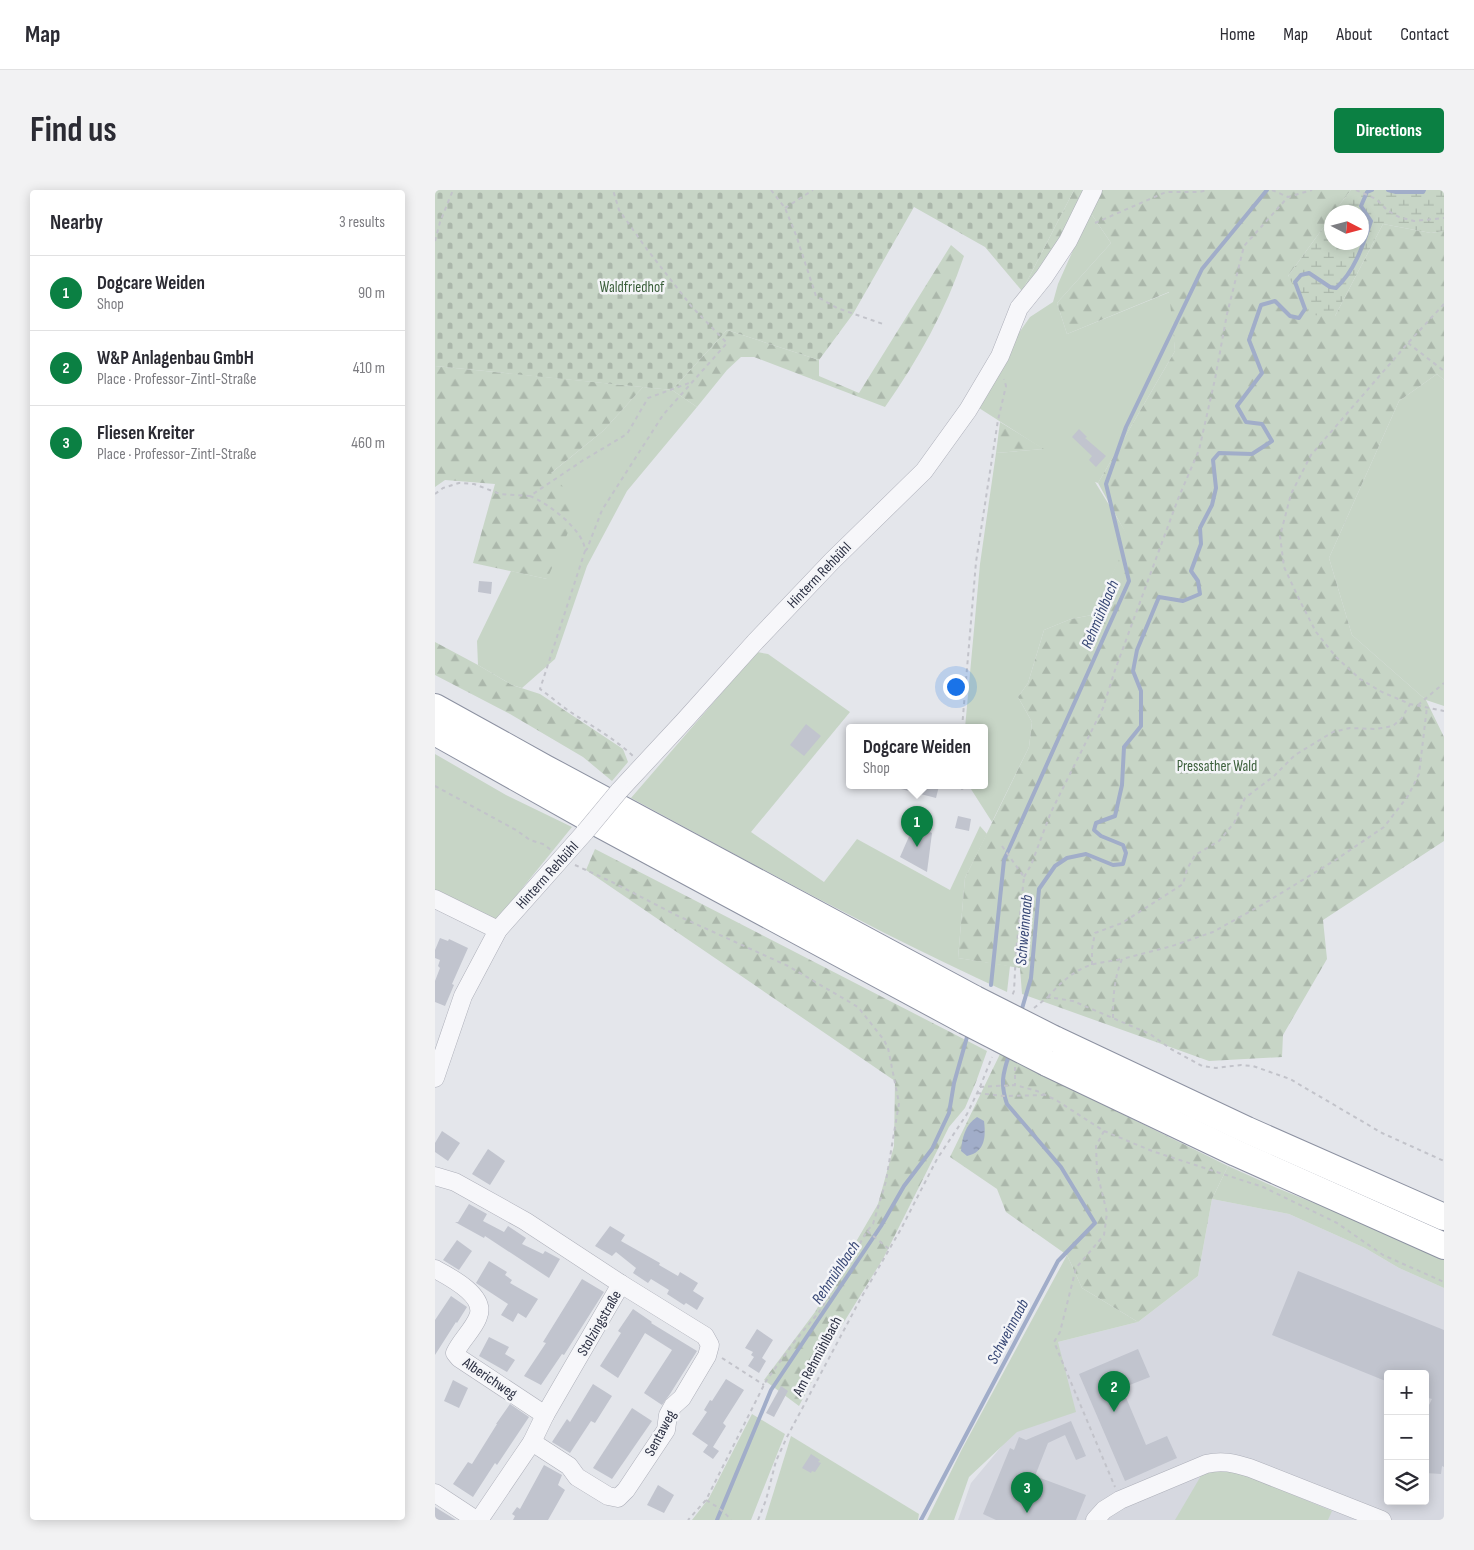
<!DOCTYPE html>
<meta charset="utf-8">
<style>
:root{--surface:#fff;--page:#f2f2f3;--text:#2b2b33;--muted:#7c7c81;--line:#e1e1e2;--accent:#0b8043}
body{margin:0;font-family:"Sofia Sans Condensed",sans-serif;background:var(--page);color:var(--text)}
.controls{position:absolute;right:15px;bottom:15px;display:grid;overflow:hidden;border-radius:5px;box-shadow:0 2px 12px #0003}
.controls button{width:45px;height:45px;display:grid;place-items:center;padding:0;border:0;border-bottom:1px solid var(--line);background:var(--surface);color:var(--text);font:25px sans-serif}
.compass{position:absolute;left:889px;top:15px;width:45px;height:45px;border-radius:50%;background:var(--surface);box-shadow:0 2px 12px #0003;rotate:96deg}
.you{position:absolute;left:520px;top:496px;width:18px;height:18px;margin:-12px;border:4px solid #fff;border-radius:50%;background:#1a73e8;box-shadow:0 0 0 8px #1a73e833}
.badge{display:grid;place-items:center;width:32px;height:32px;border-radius:50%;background:var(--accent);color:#fff;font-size:16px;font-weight:700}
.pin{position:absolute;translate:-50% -41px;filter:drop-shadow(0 1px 2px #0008)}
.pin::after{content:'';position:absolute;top:26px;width:18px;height:15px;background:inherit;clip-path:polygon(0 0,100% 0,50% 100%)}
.popup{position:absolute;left:411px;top:534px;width:142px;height:65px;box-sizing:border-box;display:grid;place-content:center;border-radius:5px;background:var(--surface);filter:drop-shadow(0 1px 4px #0005);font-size:16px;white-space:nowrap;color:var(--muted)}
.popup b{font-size:19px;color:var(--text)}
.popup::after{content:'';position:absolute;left:50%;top:100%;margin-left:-10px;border:10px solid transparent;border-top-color:var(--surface)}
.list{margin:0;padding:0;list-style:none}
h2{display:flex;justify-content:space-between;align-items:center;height:65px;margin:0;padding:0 20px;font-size:21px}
h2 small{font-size:16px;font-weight:400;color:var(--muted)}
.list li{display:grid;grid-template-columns:32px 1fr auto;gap:15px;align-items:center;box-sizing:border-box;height:75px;padding:0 20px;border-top:1px solid var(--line)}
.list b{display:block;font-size:19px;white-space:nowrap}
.list p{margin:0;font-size:16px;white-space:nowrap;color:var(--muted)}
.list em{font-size:16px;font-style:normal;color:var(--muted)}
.icon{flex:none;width:28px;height:28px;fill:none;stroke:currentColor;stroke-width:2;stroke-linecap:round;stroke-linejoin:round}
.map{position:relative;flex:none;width:1009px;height:1330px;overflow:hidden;border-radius:5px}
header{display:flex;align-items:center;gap:30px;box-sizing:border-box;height:70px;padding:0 25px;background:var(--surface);border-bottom:1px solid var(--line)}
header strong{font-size:24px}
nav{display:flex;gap:28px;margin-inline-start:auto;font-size:18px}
.intro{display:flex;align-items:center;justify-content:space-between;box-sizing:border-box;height:120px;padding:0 30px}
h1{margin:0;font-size:35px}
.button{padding:12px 22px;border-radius:5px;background:var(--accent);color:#fff;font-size:18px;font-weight:700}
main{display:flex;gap:30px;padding:0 30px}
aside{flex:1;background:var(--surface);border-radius:5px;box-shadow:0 2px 12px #0003}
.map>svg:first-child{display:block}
.built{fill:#d6d8e0;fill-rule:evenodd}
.green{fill:#c7d5c6}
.forest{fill:url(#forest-firs)}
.wetland{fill:url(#wetland-marsh)}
.cemetery{fill:url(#cemetery-stones)}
.water{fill:url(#water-ripples)}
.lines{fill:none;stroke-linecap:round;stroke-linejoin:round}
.stream{stroke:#a1adc9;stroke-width:4}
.building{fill:#c1c4ce}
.minor-casing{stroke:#adafb9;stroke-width:19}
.highway-casing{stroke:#8c91a1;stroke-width:28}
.path{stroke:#c2c3ca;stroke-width:2;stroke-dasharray:4 4;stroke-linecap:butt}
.minor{stroke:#f7f7fa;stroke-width:18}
.highway{stroke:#fff;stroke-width:26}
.minor-bridge-casing{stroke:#adafb9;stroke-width:19;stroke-linecap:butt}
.highway-bridge-casing{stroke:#8c91a1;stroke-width:28;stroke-linecap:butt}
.minor-bridge{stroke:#f7f7fa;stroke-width:18}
.highway-bridge{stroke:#fff;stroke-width:26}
.labels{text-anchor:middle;stroke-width:5;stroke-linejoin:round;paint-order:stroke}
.park-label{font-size:15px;fill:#3a5e3a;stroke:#f4f5f8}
.street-label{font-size:15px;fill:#2c3043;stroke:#f4f5f8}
.water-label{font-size:16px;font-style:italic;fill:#384876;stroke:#f4f5f8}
</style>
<header>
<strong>Map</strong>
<nav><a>Home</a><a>Map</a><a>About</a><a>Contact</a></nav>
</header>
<div class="intro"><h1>Find us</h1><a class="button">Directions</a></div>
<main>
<aside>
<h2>Nearby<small>3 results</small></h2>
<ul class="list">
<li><span class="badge">1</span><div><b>Dogcare Weiden</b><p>Shop</p></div><em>90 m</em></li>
<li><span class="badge">2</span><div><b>W&amp;P Anlagenbau GmbH</b><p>Place · Professor-Zintl-Straße</p></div><em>410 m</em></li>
<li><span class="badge">3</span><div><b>Fliesen Kreiter</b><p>Place · Professor-Zintl-Straße</p></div><em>460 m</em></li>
</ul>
</aside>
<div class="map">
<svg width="1009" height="1330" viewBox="0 0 1009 1330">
<defs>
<pattern id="forest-firs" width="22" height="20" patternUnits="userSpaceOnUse" patternTransform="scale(1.25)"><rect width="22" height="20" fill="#c7d5c6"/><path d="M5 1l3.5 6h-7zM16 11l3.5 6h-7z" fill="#abb7ab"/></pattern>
<pattern id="wetland-marsh" width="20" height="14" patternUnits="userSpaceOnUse" patternTransform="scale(1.25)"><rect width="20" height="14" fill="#c7d5c6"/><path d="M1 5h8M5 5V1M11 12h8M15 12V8" fill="none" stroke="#abb7ab"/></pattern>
<pattern id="cemetery-stones" width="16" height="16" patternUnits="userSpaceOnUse" patternTransform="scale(1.25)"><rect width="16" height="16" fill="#c7d5c6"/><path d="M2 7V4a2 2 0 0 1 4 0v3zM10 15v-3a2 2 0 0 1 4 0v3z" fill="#abb7ab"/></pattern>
<pattern id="water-ripples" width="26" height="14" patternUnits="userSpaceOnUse" patternTransform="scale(1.25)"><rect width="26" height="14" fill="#a1adc9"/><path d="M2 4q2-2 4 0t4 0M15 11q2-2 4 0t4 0" fill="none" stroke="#838da5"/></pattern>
</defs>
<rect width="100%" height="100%" fill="#e4e6eb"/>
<path class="built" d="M777 1009 854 1024 930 1058 964 1078 1009 1098V1330H523L536 1293 581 1239 623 1152 703 1132 763 1086ZM953 1184H990V1311H953Z"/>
<g class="green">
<path d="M655 22 676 53 622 113 632 144 735 102 740 161 663 293 660 292 695 349 657 425 636 429 609 440 593 493 583 507 597 532 594 557 557 632 534 596H550V538H530L545 374 561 263 608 259 544 218 581 147 595 127 618 112 623 94Z"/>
<path d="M1002 184 1009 190V516L991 510 917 445 894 368 964 211Z"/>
<path d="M208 197 237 200 262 217 192 301 152 376 120 469 87 498 77 495 43 475 42 451 76 381 112 389 115 284 168 241Z"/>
<path d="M322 462 333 464 415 522 316 642 389 692 422 649 515 700 545 636 552 644 530 688 523 768 575 776 572 802C444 744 320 675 196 608Z"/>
<path d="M0 564 71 605 137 637 59 733 0 705Z"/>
<path d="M793 976 842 998 1009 1065V1098L964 1078 930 1058 854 1024 777 1009Z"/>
<path d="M632 1065 647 1098 703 1132 623 1152 641 1222 582 1242 534 1287 519 1330H492L527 1259Z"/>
<path d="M317 1224 350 1244 316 1330H257L274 1308Z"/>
<path d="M356 1246 484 1324 483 1330H330Z"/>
<path d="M782 1277 810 1285 897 1321 893 1330H740L767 1284Z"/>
</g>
<g class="forest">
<path d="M639 0H916L899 22H896V27L853 86 900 126 948 34 996 43 1009 41V190L1002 184 964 211 894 368 917 445 991 510 1009 547V651L888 730 892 769 848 845 847 867 774 871 587 804 585 778 523 768 530 688 594 557 597 532 583 507 593 493 609 440 636 429 657 425 694 349 663 293 740 161 734 102 632 144 622 113 676 53 655 22 587 101Z"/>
<path d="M516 55 529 66C511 120 483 170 450 217L319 167H306L292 180 262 217 237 200 292 140 384 170V186L424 203Z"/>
<path d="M0 176 208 197 168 241 116 283 145 316 112 389 38 373 60 294 10 290 0 297Z"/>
<path d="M565 232 609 259 561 263Z"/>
<path d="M0 452 43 475 77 495 105 504 188 559 193 572 177 591 148 567 75 524 0 485Z"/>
<path d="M160 659 552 861 541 892 530 918 514 937 449 1067 401 1145 364 1216 329 1190 380 1122 443 1014 459 956 460 891 151 680Z"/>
<path d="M565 864 793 976 777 1009 763 1086 703 1132 647 1098 632 1065 571 1022 562 999 515 967Z"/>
</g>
<path class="wetland" d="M916 0H1009V41L996 43 948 34 900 126 875 125 853 86 896 27V52H926V22H899Z"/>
<path class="cemetery" d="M0 0H639L587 101 550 57 479 17 418 124 384 170 292 140 237 200 0 176Z"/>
<path class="water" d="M542 927 549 931C551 947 550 962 532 966L526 961C527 948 530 935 542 927Z"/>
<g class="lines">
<g class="stream">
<path d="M953 0 961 2H988L989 0"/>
<path d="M556 795 569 670 694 391 671 294 691 237 767 79 832 0"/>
<path d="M586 822 596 788 604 699 620 676 632 668 651 664 678 675 688 674 691 663 688 655 666 646 659 640 661 633 680 626 687 595 689 557 706 536V501L698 481 702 460 724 407 748 411 765 404 763 391 756 381 766 354 765 338 777 315 781 298 778 270 784 263 817 264 837 251 827 234 811 232 802 216 827 183 814 150 826 115 840 111 855 126 864 128 870 119 860 92 866 85 874 83 895 97 901 98C920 81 928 55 936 31L926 16 932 2 937 0"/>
<path d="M282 1330 336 1200 446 1036 469 996 497 959 514 923 519 893 532 847"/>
<path d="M486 1330 623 1071 660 1033 626 977 572 914C565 894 568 883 574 865"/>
</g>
</g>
<g class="building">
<path d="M644 239 652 247 650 248 671 266 661 277 654 270 657 266 637 247Z"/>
<path d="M44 391 57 392 56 404 43 402Z"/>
<path d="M371 534 386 546 369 566 355 555Z"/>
<path d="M466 596H504L501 608 466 599Z"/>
<path d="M523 626 536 629 534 641 520 638Z"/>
<path d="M479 635 497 643 492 682 465 667Z"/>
<path d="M5 748 13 751 14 749 33 758 17 794 19 795 10 816 0 812V791L5 778 3 776 5 770 0 768V760Z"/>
<path d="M7 941 25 953 13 971 0 962V953Z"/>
<path d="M53 959 70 971 55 995 37 984Z"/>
<path d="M34 1014 52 1024 48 1031 69 1042 73 1036 91 1048 87 1054 108 1064 110 1061 125 1069 114 1088 50 1046 49 1048 20 1032H23Z"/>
<path d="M175 1036 190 1045 186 1051 225 1073 224 1075 243 1086 245 1082 263 1093 258 1101 269 1108 262 1120 251 1113 249 1115 232 1104 234 1100 216 1089 213 1093 198 1083 201 1078 181 1062 177 1066 160 1056Z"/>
<path d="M22 1050 37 1061 24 1080 8 1070Z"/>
<path d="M54 1071 72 1082 70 1085 77 1090 75 1093 103 1109 91 1128 83 1123 78 1132 66 1125 73 1114 41 1093Z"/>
<path d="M863 1081 1009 1140V1277L1007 1276 1006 1284 990 1283V1223L997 1209 990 1207V1184H953V1192L837 1145Z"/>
<path d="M147 1089 169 1102 129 1165 127 1164 106 1195 89 1186 111 1153 108 1152Z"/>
<path d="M16 1106 32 1117 22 1133 21 1132 0 1165V1130Z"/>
<path d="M198 1119 217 1132 216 1133 262 1161 235 1204 227 1215 209 1203 237 1160 210 1143 183 1188 165 1176 186 1143 183 1141Z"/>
<path d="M322 1139 338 1150 327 1168 331 1171 324 1183 313 1176 319 1167 316 1165 318 1162 310 1158Z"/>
<path d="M54 1147 74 1157 70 1164 80 1170 72 1182 44 1166Z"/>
<path d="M703 1159 715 1187 687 1198 711 1255 732 1246 742 1268 690 1291 644 1184Z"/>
<path d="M291 1189 309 1200 288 1233 291 1236 278 1257 284 1261 278 1269 268 1262 273 1255 257 1244 272 1222 269 1220 275 1210 277 1211Z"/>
<path d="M18 1190 33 1198 24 1218 9 1211Z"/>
<path d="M158 1194 177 1206 160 1233 156 1231 135 1263 117 1252 132 1229 135 1232Z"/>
<path d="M346 1196 353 1201 339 1227 331 1223Z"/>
<path d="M75 1214 94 1227 62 1275 60 1273 38 1307 18 1294 33 1272 37 1274 62 1234H61Z"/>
<path d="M197 1218 217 1231 177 1289 158 1278Z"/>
<path d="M636 1231 651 1266 641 1270 630 1245 613 1253 600 1286 651 1305 641 1330H561L548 1324 575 1258 579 1260 584 1247 591 1250Z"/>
<path d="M376 1264 385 1270 383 1272 386 1273 380 1282 377 1281 376 1283 367 1278Z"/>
<path d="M109 1275 127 1285 123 1295 130 1300 113 1330H78L80 1326 77 1324 82 1317 85 1319Z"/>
<path d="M223 1295 239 1305 229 1323 212 1315Z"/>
<path d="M0 1317 21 1330H0Z"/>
</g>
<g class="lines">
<g class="minor-casing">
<g id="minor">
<path d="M184 601 249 531 320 452 397 371 489 281 533 220 565 166 584 118 609 87 633 51 658 0"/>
<path d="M0 709 63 740"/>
<path d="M0 888 28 806 63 740 150 642"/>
<path d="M0 986 20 992 90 1031 186 1094 110 1225 97 1252 44 1330"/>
<path d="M0 1079C15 1087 52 1106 43 1127 38 1140 26 1150 20 1163L24 1168 110 1225"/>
<path d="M97 1252 134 1276 142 1287 173 1306 183 1308 191 1300 231 1240 233 1225 238 1216 247 1208 272 1166 275 1155 270 1146 186 1094"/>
<path d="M0 1303 41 1330"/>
<path d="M660 1330 669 1320 685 1310 771 1274C787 1270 799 1273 815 1278L947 1330"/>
</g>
</g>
<g class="highway-casing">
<g id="highway">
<path d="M0 517 110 578 540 809"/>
<path d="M0 542 153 628 530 831"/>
<path d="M619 849 812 940 1009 1027"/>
<path d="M612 873 801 963 1009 1056"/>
</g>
</g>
<g class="path">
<path d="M336 0 350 18 361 45 381 106 402 118 448 134"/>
<path d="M837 0 853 7"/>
<path d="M921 0 941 9 952 20 964 27 979 31 1009 28"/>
<path d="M350 18 378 0"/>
<path d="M660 33 731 2H764L773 0"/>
<path d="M0 51 5 32 18 0"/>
<path d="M1009 114 973 153 876 265 856 304 845 346 849 377 865 411 881 442 901 467 925 489 947 502 975 514 1009 521"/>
<path d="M973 153 1009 181"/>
<path d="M0 304 8 298 24 293 39 294 65 304 95 306 147 271 192 244 213 208 254 193"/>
<path d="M95 306C113 313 150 341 150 361L105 499C115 506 124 514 134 521 155 535 179 548 198 566"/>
<path d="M150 361 152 359 167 320 228 225 292 153 257 117 211 58 184 20 178 0"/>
<path d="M983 515 1009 493"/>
<path d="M527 538 541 372 563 230 571 196 569 189"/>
<path d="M0 596 81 640 95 650 108 654 116 660"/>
<path d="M526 596 528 601"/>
<path d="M567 656 589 687 581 762 579 801 577 806"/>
<path d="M140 675 177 692 241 725 353 776 423 817 449 850 453 858 464 913 451 991 438 1034 432 1041 415 1071 384 1122 359 1152 331 1191 271 1310 253 1330"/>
<path d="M589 687 596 675 616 622 668 518 680 480 743 309 764 260 780 189 792 124 809 56 853 7 877 0"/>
<path d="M657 775V759L660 743 687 733 748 694 752 679 760 665 784 651 799 633 810 608 839 586 860 565 898 542 915 538 941 539 958 536 967 528 975 514"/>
<path d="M613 807C625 793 640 779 659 774 668 772 677 771 686 769"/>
<path d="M599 818 613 807 638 811 715 844 736 859 767 876 781 878 806 875 818 876 855 889 947 943 1009 971"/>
<path d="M678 828C678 807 679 789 687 769L737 756 778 742 830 713 902 669 949 637 973 606 984 584 992 517"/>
<path d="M580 877V895"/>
<path d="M545 897 580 895 602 901 621 910 669 941 717 961 828 997 902 1033 948 1065 1009 1092"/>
<path d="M542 903 569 906 609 905"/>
<path d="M669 941 661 956 662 982 672 1023 669 1045 641 1078 625 1142 619 1152 680 1297"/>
<path d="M432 1041 454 1059"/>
<path d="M287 1168 329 1195"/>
<path d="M271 1310C281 1316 289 1321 296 1330"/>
<path d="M323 1330 331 1310 341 1271 352 1247 426 1108 466 1039 502 969 532 924 545 897 557 867"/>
</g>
<use href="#minor" class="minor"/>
<use href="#highway" class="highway"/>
<g class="minor-bridge-casing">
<path id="minor-bridge" d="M150 642 184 601"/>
</g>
<g class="highway-bridge-casing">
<g id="highway-bridge">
<path d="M540 809 619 849"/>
<path d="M530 831 612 873"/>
</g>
</g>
<use href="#minor-bridge" class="minor-bridge"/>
<use href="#highway-bridge" class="highway-bridge"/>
</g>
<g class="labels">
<g class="park-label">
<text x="197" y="102">Waldfriedhof</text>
<text x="782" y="581">Pressather Wald</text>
</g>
<g class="street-label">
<text transform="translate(384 385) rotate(-46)" y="5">Hinterm Rehbühl</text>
<text transform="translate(112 685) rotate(-48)" y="5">Hinterm Rehbühl</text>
<text transform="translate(164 1133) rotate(-60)" y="5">Stolzingstraße</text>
<text transform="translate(382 1166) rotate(-62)" y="5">Am Rehmühlbach</text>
<text transform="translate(55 1188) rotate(34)" y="5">Alberichweg</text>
<text transform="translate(225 1243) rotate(-62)" y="5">Sentaweg</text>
</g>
<g class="water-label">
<text transform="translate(664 424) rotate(-67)" y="6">Rehmühlbach</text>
<text transform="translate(588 740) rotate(-85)" y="6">Schweinnaab</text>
<text transform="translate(400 1082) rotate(-56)" y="6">Rehmühlbach</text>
<text transform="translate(572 1141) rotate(-62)" y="6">Schweinnaab</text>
</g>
</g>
</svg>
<div class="controls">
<button>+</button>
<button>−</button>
<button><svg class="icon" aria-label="layers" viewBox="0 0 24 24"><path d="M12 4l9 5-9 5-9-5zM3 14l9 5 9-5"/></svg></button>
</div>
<svg class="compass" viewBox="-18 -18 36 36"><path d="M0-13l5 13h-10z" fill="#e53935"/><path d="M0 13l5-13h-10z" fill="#7c7c81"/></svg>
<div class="you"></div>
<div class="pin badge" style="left:482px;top:657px">1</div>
<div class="popup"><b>Dogcare Weiden</b>Shop</div>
<div class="pin badge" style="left:679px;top:1222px">2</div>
<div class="pin badge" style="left:592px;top:1323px">3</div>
</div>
</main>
